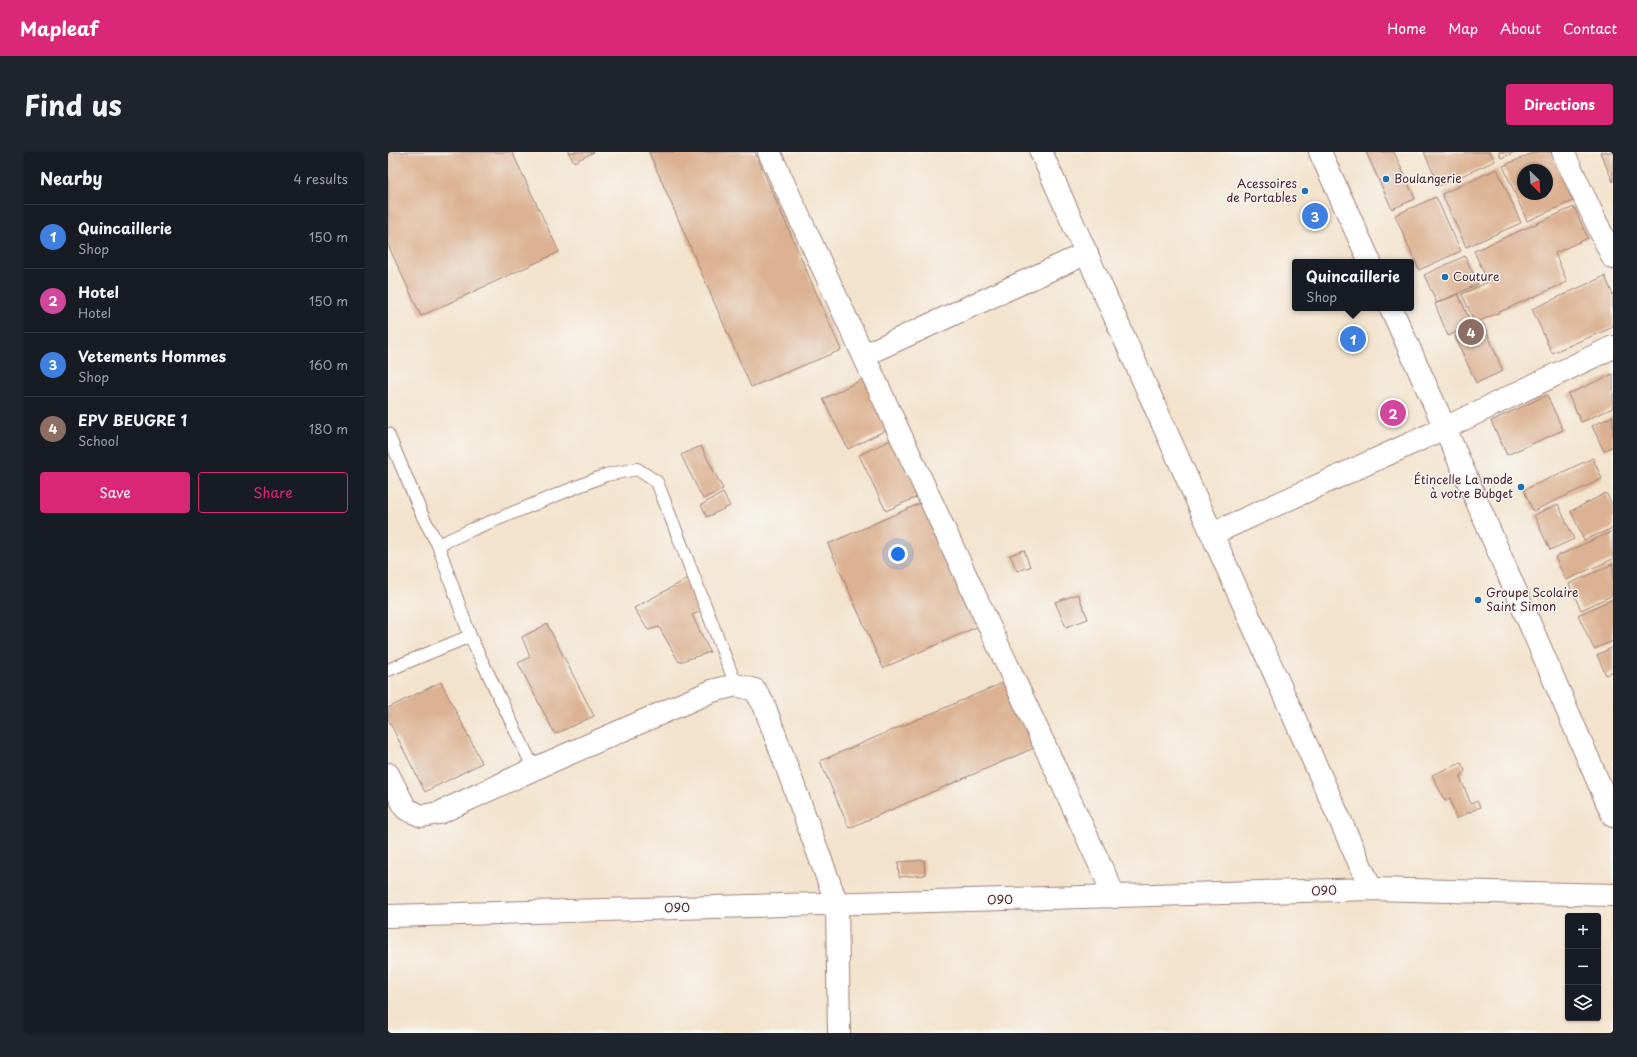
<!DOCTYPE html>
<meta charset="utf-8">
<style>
:root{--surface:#171b24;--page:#20242c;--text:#f1f3f6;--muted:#9ea1a6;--line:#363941;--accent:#db2777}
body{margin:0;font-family:"Playpen Sans",sans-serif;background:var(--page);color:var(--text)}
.controls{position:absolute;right:12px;bottom:12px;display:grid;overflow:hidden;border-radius:4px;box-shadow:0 1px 3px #0004}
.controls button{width:36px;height:36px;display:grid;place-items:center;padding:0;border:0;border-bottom:1px solid var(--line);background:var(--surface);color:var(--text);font:20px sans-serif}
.compass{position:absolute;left:1129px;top:12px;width:36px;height:36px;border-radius:50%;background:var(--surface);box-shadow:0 1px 3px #0004;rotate:155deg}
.you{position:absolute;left:510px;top:402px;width:14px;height:14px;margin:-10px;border:3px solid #fff;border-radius:50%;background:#1a73e8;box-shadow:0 0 0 6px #1a73e833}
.badge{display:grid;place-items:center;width:26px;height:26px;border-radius:50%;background:var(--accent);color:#fff;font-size:13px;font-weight:700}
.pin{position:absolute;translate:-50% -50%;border:2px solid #fff;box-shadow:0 1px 4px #0006}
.popup{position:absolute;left:904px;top:107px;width:122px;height:52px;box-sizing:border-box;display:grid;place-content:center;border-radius:4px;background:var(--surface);filter:drop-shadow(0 1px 3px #0005);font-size:13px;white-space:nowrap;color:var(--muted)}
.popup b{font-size:15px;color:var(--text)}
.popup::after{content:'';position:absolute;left:50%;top:100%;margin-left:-8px;border:8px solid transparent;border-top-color:var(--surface)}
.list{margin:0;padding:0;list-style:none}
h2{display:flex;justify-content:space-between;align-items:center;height:52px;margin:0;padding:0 16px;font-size:17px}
h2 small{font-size:13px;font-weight:400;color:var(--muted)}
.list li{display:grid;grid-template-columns:26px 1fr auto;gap:12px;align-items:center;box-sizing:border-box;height:64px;padding:0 16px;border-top:1px solid var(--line)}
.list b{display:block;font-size:15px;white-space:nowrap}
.list p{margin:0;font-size:13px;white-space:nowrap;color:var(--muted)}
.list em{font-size:13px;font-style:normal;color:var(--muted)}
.actions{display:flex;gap:8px;padding:12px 16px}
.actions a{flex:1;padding:9px 0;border:1px solid var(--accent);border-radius:4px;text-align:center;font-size:14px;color:var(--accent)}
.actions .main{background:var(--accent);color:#fff}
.icon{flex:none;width:22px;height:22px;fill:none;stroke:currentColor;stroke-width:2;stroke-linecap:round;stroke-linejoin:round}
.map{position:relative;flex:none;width:1225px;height:881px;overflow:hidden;border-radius:4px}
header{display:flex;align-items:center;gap:24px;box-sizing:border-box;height:56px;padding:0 20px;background:var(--accent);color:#fff}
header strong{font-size:19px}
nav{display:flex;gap:22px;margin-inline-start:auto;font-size:14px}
.intro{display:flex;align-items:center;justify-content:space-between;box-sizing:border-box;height:96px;padding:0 24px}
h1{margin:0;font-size:28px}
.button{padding:10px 18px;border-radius:4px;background:var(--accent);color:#fff;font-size:14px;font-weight:700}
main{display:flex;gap:24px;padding:0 24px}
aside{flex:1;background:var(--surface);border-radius:4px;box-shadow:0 1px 3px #0004}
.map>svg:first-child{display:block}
.building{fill:#dbb191;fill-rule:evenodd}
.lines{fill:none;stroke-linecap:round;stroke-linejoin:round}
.lane-casing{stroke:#9e817c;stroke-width:14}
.street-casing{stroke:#9e817c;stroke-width:24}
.secondary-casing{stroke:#9e817c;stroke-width:24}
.lane{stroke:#fff;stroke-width:12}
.street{stroke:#fff;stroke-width:22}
.secondary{stroke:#fff;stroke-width:22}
.poi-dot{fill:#1f6fb2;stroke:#f6f6f2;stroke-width:1.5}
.labels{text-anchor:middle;stroke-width:3;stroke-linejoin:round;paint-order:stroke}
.poi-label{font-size:12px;fill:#4a1f2b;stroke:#f6f6f2;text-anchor:start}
.street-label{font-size:12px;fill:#4a1f2b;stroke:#f6f6f2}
</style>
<header>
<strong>Mapleaf</strong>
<nav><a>Home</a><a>Map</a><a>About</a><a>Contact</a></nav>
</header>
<div class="intro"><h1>Find us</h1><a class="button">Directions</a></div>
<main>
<aside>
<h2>Nearby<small>4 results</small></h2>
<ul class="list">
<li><span class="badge" style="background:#3f7fe0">1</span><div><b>Quincaillerie</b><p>Shop</p></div><em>150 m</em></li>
<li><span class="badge" style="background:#d1479c">2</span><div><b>Hotel</b><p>Hotel</p></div><em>150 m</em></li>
<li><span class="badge" style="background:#3f7fe0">3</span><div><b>Vetements Hommes</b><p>Shop</p></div><em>160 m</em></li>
<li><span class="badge" style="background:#8d6e63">4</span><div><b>EPV BEUGRE 1</b><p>School</p></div><em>180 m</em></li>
</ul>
<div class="actions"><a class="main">Save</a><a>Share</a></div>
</aside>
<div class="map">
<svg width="1225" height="881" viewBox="0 0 1225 881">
<rect width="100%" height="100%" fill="#f6f6f2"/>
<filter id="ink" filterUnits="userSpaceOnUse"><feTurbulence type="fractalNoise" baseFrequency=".025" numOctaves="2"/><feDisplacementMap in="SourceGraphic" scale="8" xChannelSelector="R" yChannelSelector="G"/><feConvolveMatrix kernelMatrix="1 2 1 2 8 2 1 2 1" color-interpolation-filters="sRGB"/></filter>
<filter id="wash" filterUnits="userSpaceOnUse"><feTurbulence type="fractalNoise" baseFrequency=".012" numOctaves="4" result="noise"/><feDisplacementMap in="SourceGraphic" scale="16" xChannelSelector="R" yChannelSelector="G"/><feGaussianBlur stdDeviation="0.9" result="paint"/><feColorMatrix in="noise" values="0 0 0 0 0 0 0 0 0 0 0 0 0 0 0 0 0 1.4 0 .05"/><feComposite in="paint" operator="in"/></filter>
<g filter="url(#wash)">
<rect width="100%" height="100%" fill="#f3e3cc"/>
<g id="blocks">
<g class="building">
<path d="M0 0H124L171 100 33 164 0 93Z"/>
<path d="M180 0H206L186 10Z"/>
<path d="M261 0H367L453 198 363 235Z"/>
<path d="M978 0H1006L1027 47 1004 57Z"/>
<path d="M1036 0H1102L1107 9 1051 34Z"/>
<path d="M1111 0H1127L1113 6Z"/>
<path d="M1147 0H1163L1185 49 1139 69 1115 14ZM1135 18H1159V42H1135Z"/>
<path d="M1212 0H1225V30Z"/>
<path d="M1109 17 1133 71 1078 95 1054 42Z"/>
<path d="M1048 45 1073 99 1031 118 1007 63Z"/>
<path d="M1186 55 1200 86 1167 101 1179 130 1087 171 1074 142 1100 130 1086 99Z"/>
<path d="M1077 104 1090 132 1049 151 1036 123Z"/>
<path d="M1217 124 1225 143V175L1164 201 1144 157Z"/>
<path d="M1070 142 1084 173 1060 184 1047 152Z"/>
<path d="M1095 171 1115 219 1088 231 1067 184Z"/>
<path d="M1225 222V256L1193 270 1180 242Z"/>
<path d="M477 226 502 276 460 297 435 247Z"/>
<path d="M1159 243 1175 278 1119 303 1103 269Z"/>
<path d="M1225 264V294L1216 299 1204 274Z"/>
<path d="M505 287 531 344 498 359 471 303Z"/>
<path d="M313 294 335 337 315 347 293 303Z"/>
<path d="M1205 306 1214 327 1145 359 1136 338Z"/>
<path d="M335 341 342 354 319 365 313 353Z"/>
<path d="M1218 341 1225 354V376L1196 388 1183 359Z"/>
<path d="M535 350 589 475 495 516 440 392Z"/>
<path d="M1170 352 1186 387 1162 398 1146 363Z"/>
<path d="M1225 379V407L1178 428 1167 405Z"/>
<path d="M636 398 642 415 629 419 622 403Z"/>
<path d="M1225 412V443L1193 458 1181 432Z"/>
<path d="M301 426 314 459 304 463 322 500 291 510 271 475 260 478 246 456Z"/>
<path d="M690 442 700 467 678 475 667 450Z"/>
<path d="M1225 447V489L1206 497 1190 463Z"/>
<path d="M159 472 206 564 167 582 130 511 142 505 134 485Z"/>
<path d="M1225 495V519L1218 523 1209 503Z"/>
<path d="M53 530 94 611 37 640 0 567V556Z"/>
<path d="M617 530 646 596 461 676 432 609Z"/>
<path d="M1073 611 1077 619 1072 625 1083 652 1089 649 1092 655 1068 667 1062 646 1057 649 1044 623Z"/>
<path d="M536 708 537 723 511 725 510 710Z"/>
</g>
</g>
</g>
<g filter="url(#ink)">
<use href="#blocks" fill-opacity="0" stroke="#9e817c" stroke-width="1"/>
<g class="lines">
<g class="lane-casing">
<g id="lane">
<path d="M0 282 35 365 50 393 85 377 218 323 249 317 269 330 348 533"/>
<path d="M50 393 82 484 146 617"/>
<path d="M0 518 82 484"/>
</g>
</g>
<g class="street-casing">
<g id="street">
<path d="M381 0 727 745"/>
<path d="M653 0 983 737"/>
<path d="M1175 0 1225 106"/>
<path d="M476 203 699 101"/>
<path d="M824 382 1057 276"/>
<path d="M0 622 18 657 34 664 51 661 146 617 324 539 348 533 367 538 376 553 449 752 451 881"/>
<path d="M0 764 983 737 1225 743"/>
</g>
</g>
<g class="secondary-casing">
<g id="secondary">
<path d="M932 0 982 110"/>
<path d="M1003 156 1057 276 1225 664"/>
<path d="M1057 276 1225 195"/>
</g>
</g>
<use href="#lane" class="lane"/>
<use href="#street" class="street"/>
<use href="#secondary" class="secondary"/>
</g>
</g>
<g class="poi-dot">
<circle cx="998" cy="27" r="4"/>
<circle cx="917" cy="39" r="4"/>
<circle cx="1057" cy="125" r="4"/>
<circle cx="1133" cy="335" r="4"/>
<circle cx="1090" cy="448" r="4"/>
</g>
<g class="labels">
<g class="poi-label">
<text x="1006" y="31">Boulangerie</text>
<text x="909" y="36" text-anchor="end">Acessoires<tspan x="909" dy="14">de Portables</tspan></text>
<text x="1065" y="129">Couture</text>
<text x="1125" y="332" text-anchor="end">Étincelle La mode<tspan x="1125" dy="14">à votre Bubget</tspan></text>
<text x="1098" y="445">Groupe Scolaire<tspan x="1098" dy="14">Saint Simon</tspan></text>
</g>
<g class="street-label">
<text transform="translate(936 739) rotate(-2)" y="4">O90</text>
<text transform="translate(612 748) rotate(-1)" y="4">O90</text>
<text transform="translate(289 756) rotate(-1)" y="4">O90</text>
</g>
</g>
</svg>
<div class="controls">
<button>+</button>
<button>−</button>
<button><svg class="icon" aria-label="layers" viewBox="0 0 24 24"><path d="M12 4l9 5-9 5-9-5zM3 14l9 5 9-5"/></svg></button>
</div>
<svg class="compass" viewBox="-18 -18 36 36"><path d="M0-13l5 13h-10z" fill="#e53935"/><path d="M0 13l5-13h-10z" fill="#9ea1a6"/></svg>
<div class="you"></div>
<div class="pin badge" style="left:965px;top:187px;background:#3f7fe0">1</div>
<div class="popup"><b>Quincaillerie</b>Shop</div>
<div class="pin badge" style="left:1005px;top:261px;background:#d1479c">2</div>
<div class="pin badge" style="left:927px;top:64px;background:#3f7fe0">3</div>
<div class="pin badge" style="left:1083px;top:180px;background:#8d6e63">4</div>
</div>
</main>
